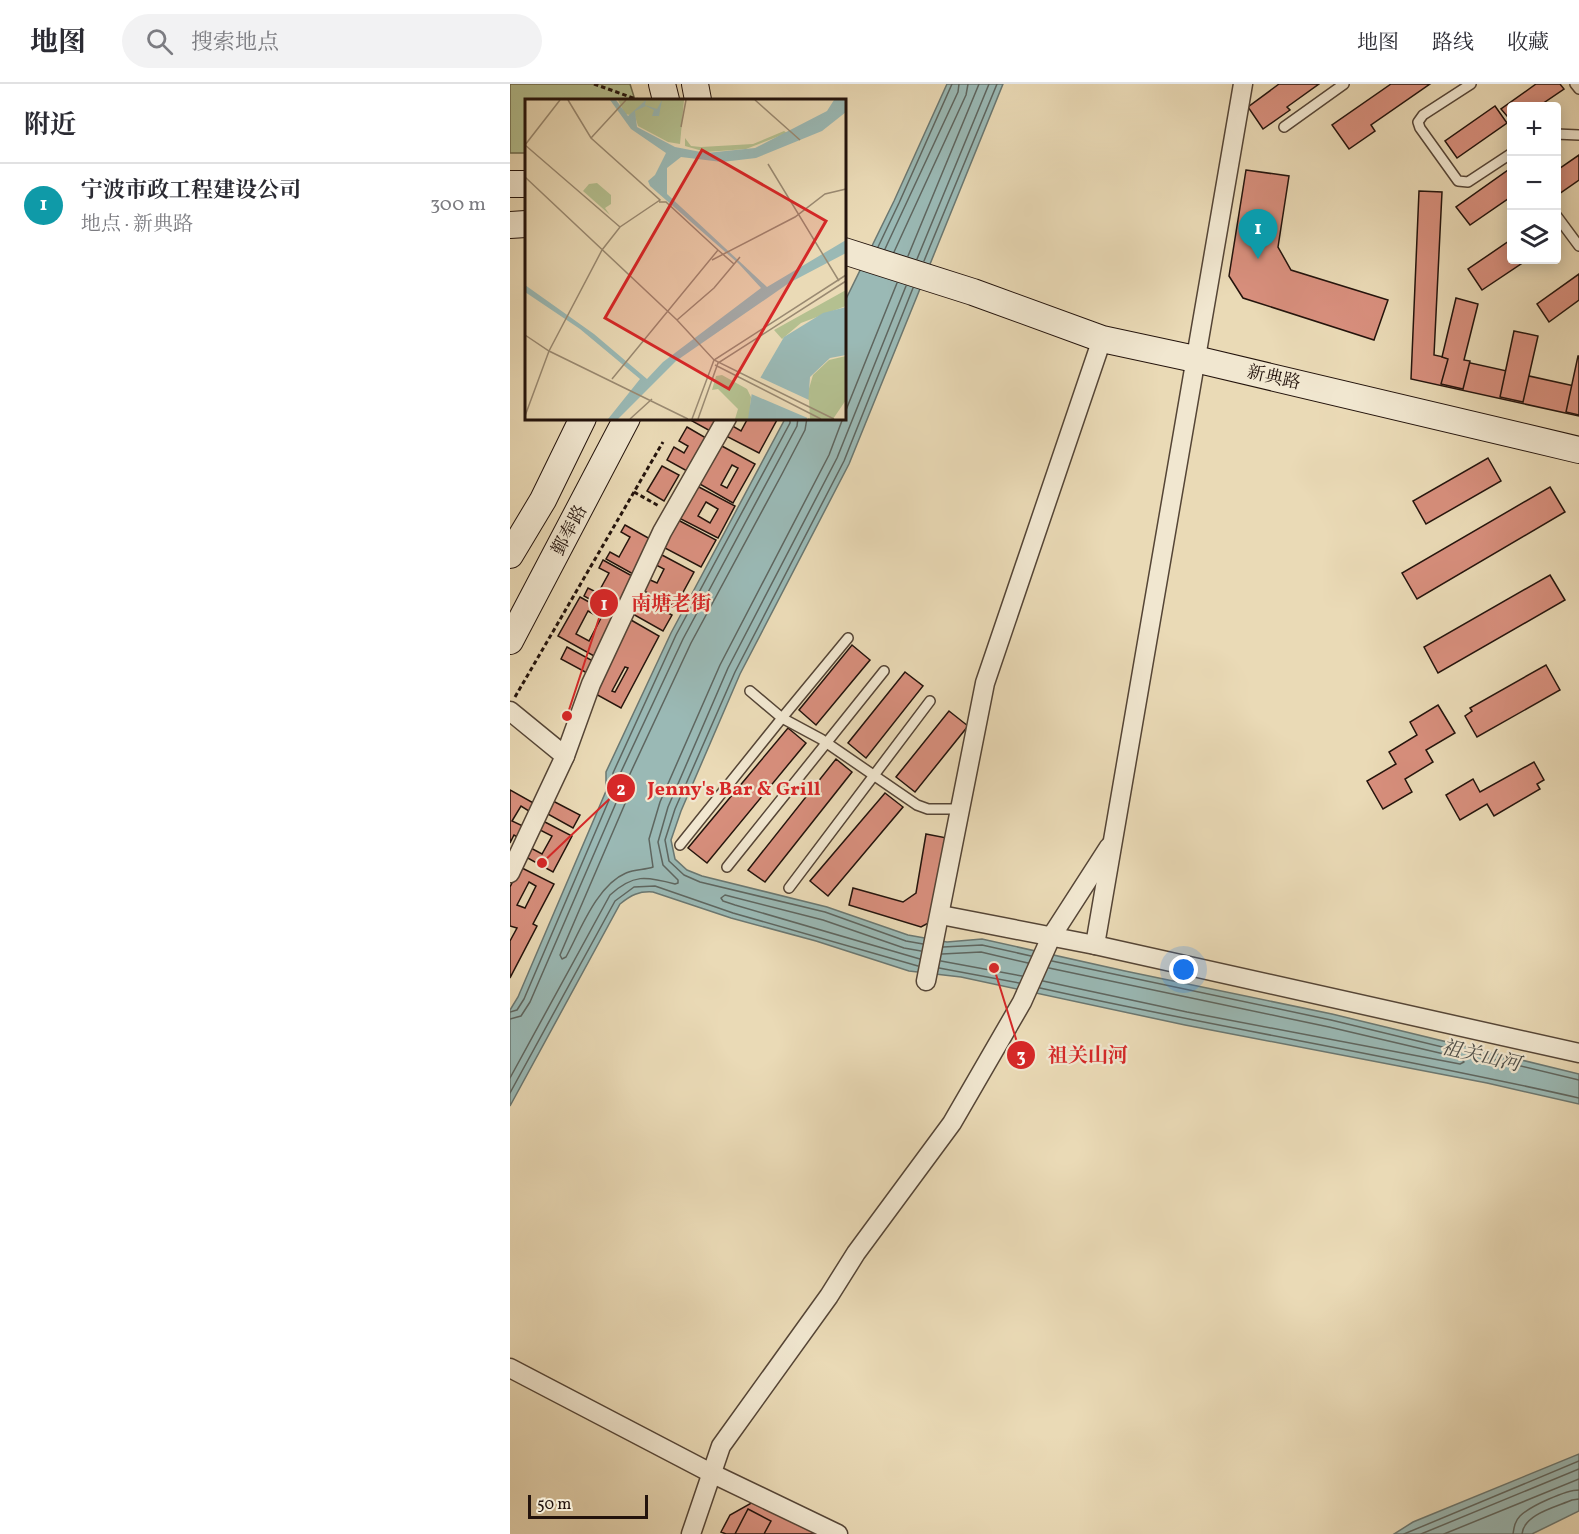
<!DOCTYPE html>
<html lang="zh">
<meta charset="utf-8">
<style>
:root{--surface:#fff;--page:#f2f2f3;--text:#2b2b33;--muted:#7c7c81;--line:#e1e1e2;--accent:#8f2418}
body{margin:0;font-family:Vollkorn,"Noto Serif SC",serif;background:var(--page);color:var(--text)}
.controls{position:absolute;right:18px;top:18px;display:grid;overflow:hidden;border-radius:6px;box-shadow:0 3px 15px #0003}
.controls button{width:54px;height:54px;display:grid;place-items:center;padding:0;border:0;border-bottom:2px solid var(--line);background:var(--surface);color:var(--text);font:30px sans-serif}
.scale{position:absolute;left:18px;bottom:15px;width:120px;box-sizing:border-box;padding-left:6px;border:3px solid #23130c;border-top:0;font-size:16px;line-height:21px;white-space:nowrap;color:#23130c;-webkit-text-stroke:4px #f1e7d0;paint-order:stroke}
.you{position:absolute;left:674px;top:886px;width:21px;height:21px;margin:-15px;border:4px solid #fff;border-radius:50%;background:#1a73e8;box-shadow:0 0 0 9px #1a73e833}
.badge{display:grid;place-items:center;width:39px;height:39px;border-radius:50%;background:var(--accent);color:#fff;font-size:20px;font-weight:700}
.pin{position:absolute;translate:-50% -50px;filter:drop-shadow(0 2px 3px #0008)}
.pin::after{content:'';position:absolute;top:32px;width:21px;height:18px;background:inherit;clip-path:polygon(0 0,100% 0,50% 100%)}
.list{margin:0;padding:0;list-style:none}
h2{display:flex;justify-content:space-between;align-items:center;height:78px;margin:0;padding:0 24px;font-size:26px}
h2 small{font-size:20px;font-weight:400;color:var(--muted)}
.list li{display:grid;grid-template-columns:39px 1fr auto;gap:18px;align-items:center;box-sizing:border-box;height:84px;padding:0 24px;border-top:2px solid var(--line)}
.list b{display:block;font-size:22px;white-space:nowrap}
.list p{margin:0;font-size:20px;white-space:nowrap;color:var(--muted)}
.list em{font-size:20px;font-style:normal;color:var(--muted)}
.icon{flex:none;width:33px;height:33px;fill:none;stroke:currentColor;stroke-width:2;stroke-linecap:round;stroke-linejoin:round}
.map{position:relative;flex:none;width:1069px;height:1450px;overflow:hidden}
header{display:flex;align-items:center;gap:36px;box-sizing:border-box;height:84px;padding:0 30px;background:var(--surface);border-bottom:2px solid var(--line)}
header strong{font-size:28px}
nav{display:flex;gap:33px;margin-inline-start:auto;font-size:21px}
.search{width:420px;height:54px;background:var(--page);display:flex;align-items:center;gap:15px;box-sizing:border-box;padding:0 21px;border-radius:33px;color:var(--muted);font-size:22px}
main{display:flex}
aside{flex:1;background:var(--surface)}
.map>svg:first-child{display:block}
.green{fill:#b4c090;stroke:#6c6a4e;stroke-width:1.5}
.water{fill:#9ab9b5;stroke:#6a7771;stroke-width:1.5}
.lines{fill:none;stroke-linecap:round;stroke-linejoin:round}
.shore{stroke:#5e6660;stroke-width:1.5}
.building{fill:#d88f7d;stroke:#23130c;stroke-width:1.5;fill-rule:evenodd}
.lane-casing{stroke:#554536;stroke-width:12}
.street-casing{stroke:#554536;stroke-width:21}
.secondary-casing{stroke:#23130c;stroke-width:28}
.path{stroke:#23130c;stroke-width:3;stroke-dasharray:4.5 3;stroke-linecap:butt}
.lane{stroke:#f1e7d0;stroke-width:9}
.street{stroke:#f1e7d0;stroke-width:18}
.secondary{stroke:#f1e7d0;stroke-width:26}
.labels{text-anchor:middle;stroke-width:4.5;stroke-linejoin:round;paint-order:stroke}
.street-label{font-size:18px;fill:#23130c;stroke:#f1e7d0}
.water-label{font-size:20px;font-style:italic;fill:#4d4d47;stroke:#f1e7d0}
.inset-road{fill:none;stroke:#9a8a72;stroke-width:1.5}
.view{fill:#d62828;fill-opacity:0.15;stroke:#d62828;stroke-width:3}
.inset-edge{fill:none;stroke:#23130c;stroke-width:3}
.leader{fill:none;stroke:#d62828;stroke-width:2}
.callout-dot{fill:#d62828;stroke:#f1e7d0;stroke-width:2}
.mark-label{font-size:18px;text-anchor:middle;font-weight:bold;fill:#fff}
.callout-label{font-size:20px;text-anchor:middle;font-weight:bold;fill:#d62828;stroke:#f1e7d0;stroke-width:4.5;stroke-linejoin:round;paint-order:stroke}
</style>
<header>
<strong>地图</strong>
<div class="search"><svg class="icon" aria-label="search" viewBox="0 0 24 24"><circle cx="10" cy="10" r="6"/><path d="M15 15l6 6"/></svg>搜索地点</div>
<nav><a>地图</a><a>路线</a><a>收藏</a></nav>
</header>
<main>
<aside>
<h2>附近<small></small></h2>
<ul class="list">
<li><span class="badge" style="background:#0f9aa8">1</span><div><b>宁波市政工程建设公司</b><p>地点 · 新典路</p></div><em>300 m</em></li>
</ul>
</aside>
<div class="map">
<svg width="1069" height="1450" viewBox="0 0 1069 1450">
<rect width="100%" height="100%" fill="#eadab6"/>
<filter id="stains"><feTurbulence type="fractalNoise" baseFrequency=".00333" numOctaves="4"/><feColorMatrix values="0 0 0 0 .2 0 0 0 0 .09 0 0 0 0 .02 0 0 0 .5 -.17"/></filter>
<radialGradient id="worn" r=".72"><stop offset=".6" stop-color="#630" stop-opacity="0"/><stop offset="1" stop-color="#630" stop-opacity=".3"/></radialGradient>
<path class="green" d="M0 0H120L125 16H16V69H0Z"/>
<g class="water">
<path d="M437 0H493L339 380 230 590 171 727 161 756 165 775 177 786 192 792 317 823 398 851 437 858 472 855 615 887 822 930 1069 990V1020L977 999 675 941 451 893 399 887 306 857 221 834 143 808C129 807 121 811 110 820L0 1022V926L8 913 96 707V688L161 549 275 335 334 334 335 217 384 117Z"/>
<path d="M1069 1370V1427L1022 1450H884L903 1438Z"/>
</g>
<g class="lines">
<g class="shore">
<path d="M368 163 389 119 442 0"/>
<path d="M375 165 448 8 449 0"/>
<path d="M384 168 456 11 458 0"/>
<path d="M398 172 469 0"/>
<path d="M407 175 479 0"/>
<path d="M414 177 487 0"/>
<path d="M403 204 334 377 225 588 165 725 155 756 159 777 174 791 190 798 315 828 396 857 413 860"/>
<path d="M334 331 387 199"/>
<path d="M297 334 295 346 272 390 181 559 119 692 117 715 50 871 52 875 56 873C70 847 87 801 116 789 125 785 135 786 143 783L139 755 150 718 210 581 319 371 333 334"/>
<path d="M433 863 472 861 521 872"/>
<path d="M432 870 471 868 518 879"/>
<path d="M410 875 225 821 213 817 211 814 215 811 313 836 394 864 411 867"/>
<path d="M431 877 512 892"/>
<path d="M542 877 821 936 1069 996"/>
<path d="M429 884 509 899"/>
<path d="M533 897 677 928 950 980 954 978 951 974 819 943 539 884"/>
<path d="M530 904C709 944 890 973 1069 1014"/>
<path d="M0 928 7 926 14 915 102 709 103 689 166 551 280 339V334"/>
<path d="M0 935 11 932 20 918 109 712 110 690 173 555 287 342 288 334"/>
<path d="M0 994 100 811C123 790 136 792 165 800L168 799V796L153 781 148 758 158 723 218 584 327 374 396 202"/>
<path d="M0 1009 105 817 124 803 145 802 223 829 408 882"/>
<path d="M894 1450 1069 1377"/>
<path d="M911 1450 1069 1385"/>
<path d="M934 1450 1069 1395"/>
<path d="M1003 1450C1004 1443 1005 1437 1010 1432 1020 1422 1056 1406 1069 1406"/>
<path d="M1012 1450C1014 1430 1046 1423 1062 1416L1069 1415"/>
</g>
</g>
<g class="building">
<path d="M769 0H809L777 23 780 26 753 45 738 23Z"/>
<path d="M881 0H920L861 41 865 47 839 65 822 41Z"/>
<path d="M1026 0H1050L1054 5 1029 22H1002V38L991 25Z"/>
<path d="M985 22 997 39 947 74 935 57Z"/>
<path d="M1069 71V96L1046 112V87Z"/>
<path d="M1001 84 1002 112 960 141 946 123Z"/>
<path d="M736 86 779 92 768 163 781 186 878 216 864 256 733 214 719 192Z"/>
<path d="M909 107 932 108 924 271 1069 303V332L901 295Z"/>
<path d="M1002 155V176H1017L972 206 958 185Z"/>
<path d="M1069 190V216L1039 238 1027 220Z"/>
<path d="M946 214 968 220 954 276 960 277 953 305 931 300 938 275 932 273Z"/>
<path d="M1004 247 1028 252 1013 318 990 313Z"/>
<path d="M1068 272H1069V331L1056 328Z"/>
<path d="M183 334H210L202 348 182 337Z"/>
<path d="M238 334H268L249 369 216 352 221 341 231 347Z"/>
<path d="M177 343 196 354 177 387 157 376 164 363 174 369 178 362 169 357Z"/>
<path d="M210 361 245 380 223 419 188 399ZM222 381 228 384 217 404 211 401Z"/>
<path d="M978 374 991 397 916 440 903 417Z"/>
<path d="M152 382 169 391 154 417 137 407Z"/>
<path d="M187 402 225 422 208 454 169 434ZM196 418 208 425 200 439 188 432Z"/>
<path d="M1040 403 1055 428 907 515 892 489Z"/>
<path d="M168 436 206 456 191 483 153 463Z"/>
<path d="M115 441 142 456 123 490 96 475 100 468 109 473 120 453 111 448Z"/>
<path d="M152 471 184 488 165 523 132 506 138 495 147 499 154 485 146 481Z"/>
<path d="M93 476 124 493 104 529 74 512 78 504 88 509 99 489 89 484Z"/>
<path d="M1040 491 1055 516 928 589 914 563Z"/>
<path d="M70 513 106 533 84 572 48 552ZM78 527 91 534 79 557 66 550Z"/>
<path d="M130 514 162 531 153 547 121 529Z"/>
<path d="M121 536 149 552 111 624 82 608ZM115 583 118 584 105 608 102 607Z"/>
<path d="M342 561 360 576 306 641 289 626Z"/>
<path d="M57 563 83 577 77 589 51 575Z"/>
<path d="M1036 581 1050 606 967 653 955 632 962 627 960 624Z"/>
<path d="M395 588 413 602 356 674 338 659Z"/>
<path d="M928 621 945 649 916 666 923 678 895 695 902 708 873 725 857 697 886 680 879 668 907 651 900 638Z"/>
<path d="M439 627 458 642 405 708 386 693Z"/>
<path d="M278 644 296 659 197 779 178 764Z"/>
<path d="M326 675 342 688 255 798 238 786Z"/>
<path d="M1024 678 1034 696 1027 700 1030 705 984 732 977 720 950 736 936 711 963 695 970 708Z"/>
<path d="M0 706 27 721 22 729 11 722 2 737 15 743 9 754 4 751 0 759Z"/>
<path d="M375 709 393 723 318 812 300 797Z"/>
<path d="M43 717 70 731 63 744 36 729Z"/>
<path d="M33 737 62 752 43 788 14 772 19 763 32 770 42 752 28 745Z"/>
<path d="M416 750 437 754 424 836 411 843 339 821 343 804 393 818 406 809Z"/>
<path d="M10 783 44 800 23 840 27 842 0 894V857L7 844 0 842V803ZM19 798 26 802 15 824 7 821Z"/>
<path d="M243 1418 308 1450H216L211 1448 220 1431Z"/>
<path d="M238 1425 261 1437 254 1450H225Z"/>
</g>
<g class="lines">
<g class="lane-casing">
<g id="lane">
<path d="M961 0 913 31 908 38 910 44 948 97 958 98 1002 69"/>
<path d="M1065 0 1069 5"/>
<path d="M774 43 834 0"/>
<path d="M1046 50 1069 51"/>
<path d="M1046 131 1069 162"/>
<path d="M240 607 272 634 311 655 407 721 418 725H451"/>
<path d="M170 761 272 634 338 554"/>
<path d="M217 783 374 587"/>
<path d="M279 804 420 617"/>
</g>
</g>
<g class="street-casing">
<g id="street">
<path d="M0 627 55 672"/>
<path d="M0 789 55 672 81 600 152 448 217 334"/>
<path d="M431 831 585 861 733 0"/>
<path d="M585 861 1069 969"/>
<path d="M416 897 475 599 592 255"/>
<path d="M0 1284 201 1389 328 1450"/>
<path d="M181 1450 211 1362 319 1212 346 1169 442 1039 512 918 541 853 599 763"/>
</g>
</g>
<g class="secondary-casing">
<g id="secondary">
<path d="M152 0 156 16"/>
<path d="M185 0 188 16"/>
<path d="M0 100H16"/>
<path d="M0 141 16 140"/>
<path d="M334 167 463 208 592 255 685 275 1069 366"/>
<path d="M0 471 33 416 73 334"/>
<path d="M0 557 117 334"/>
</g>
</g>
<g class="path">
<path d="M84 0 129 16"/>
<path d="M124 408 149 422"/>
<path d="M5 613 153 358"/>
</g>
<use href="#lane" class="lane"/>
<use href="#street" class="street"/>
<use href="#secondary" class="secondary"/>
</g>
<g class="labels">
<g class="street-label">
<text transform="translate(764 293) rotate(13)" y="6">新典路</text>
<text transform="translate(59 446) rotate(-62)" y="6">鄞奉路</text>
</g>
<g class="water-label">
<text transform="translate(971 971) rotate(13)" y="7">祖关山河</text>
</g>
</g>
<g transform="translate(15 15)">
<rect width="321" height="321" fill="#eadab6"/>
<path d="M93 1H159L155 45 143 43 113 27 110 17 100 15ZM259 32 262 34 221 50 181 53 160 47V39L166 47 176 48 228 45ZM72 84 86 96V105L80 109 85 116 58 92 64 85ZM321 191V207L276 224 257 240 249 231ZM321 257V301L308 320H283V293L288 276 304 261ZM197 276 222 290 226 298 224 320H210L213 310 193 290 187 291 191 277Z" fill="#b4c090"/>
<path d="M85 1H91L103 17 121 1 120 6 132 10 137 1 134 17H127L129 11 121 7 110 12 112 28 150 48 181 54 230 49 302 12 309 1H321V13L297 32 231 59 197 63 156 58 142 69V95L242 188 321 141V154L264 184 151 262 93 320H83L115 280 55 230 0 193V186L69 235 122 280 138 263 236 189 214 165 125 87 123 82 130 76 141 54 106 30ZM321 208V256L305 259 285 278 282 320H223L227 293 259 238 298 214Z" fill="#9ab9b5"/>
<path d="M232 277 284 301 285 320 224 294Z" fill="#eadab6"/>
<path class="inset-road" d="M35 1 0 46 95 128M230 1 275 41M156 28 161 1M66 39 101 1M243 65 314 182M0 78 152 221 189 261 309 320M134 103H141L193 151M187 161 270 118 300 95 321 90M152 221 189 189 215 158M0 236 24 252 163 320M190 266 296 320M87 280 193 151 209 165M0 317 24 252 77 151 95 128 135 101 66 39 43 1M105 320 127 300M167 320 189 261 321 176M173 320 193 264 321 182"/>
<path class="view" d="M177 51 301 122 204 290 80 219Z"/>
<rect width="321" height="321" class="inset-edge"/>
</g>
<path class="leader" d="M57 632L94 519M32 779L111 704M484 884L511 971"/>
<g class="callout-dot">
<circle cx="57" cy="632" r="6"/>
<circle cx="32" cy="779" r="6"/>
<circle cx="484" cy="884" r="6"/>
<circle cx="94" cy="519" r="15"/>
<circle cx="111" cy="704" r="15"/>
<circle cx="511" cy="971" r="15"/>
</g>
<g class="mark-label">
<text x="94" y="526">1</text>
<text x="111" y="711">2</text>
<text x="511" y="978">3</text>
</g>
<g class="callout-label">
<text x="161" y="526">南塘老街</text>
<text x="224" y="711">Jenny's Bar &amp; Grill</text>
<text x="578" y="978">祖关山河</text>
</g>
<rect width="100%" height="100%" filter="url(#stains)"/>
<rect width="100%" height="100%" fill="url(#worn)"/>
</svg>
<div class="controls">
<button>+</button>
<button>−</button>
<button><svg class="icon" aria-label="layers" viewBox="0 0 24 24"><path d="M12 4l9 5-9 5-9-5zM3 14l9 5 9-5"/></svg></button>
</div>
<div class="scale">50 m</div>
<div class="you"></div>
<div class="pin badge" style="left:748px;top:175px;background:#0f9aa8">1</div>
</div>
</main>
